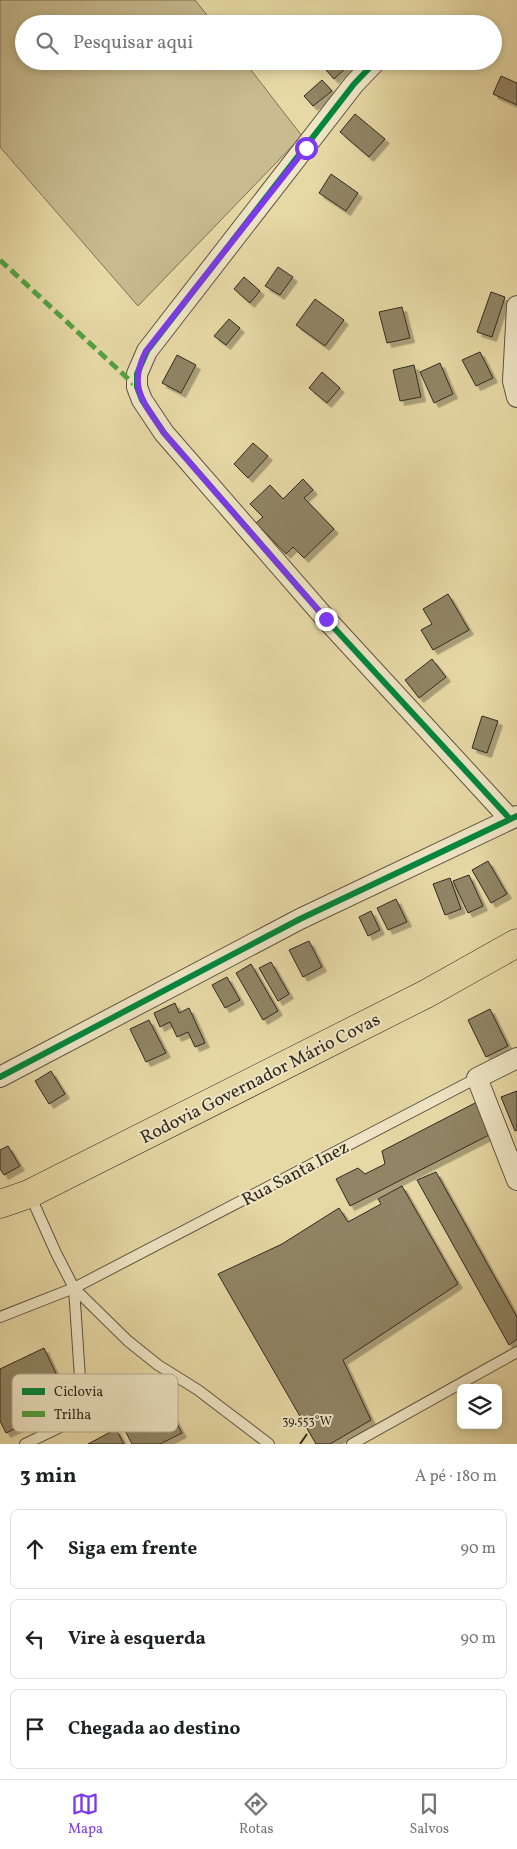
<!DOCTYPE html>
<html lang="pt">
<meta charset="utf-8">
<style>
:root{--surface:#fff;--page:#f2f2f2;--text:#202124;--muted:#757577;--line:#e0e0e0;--accent:#7c3aed}
body{margin:0;font-family:Vollkorn,serif;background:var(--page);color:var(--text)}
.controls{position:absolute;right:15px;bottom:15px;display:grid;overflow:hidden;border-radius:8px;box-shadow:0 2px 8px #0003}
.controls button{width:45px;height:45px;display:grid;place-items:center;padding:0;border:0;border-bottom:1px solid var(--line);background:var(--surface);color:var(--text);font:25px sans-serif}
.stop{position:absolute;width:15px;height:15px;margin:-11px;border:4px solid #7c3aed;border-radius:50%;background:#fff}
.stop.end{background:#7c3aed;border-color:#fff;box-shadow:0 1px 5px #0008}
.list{margin:0;padding:0;list-style:none}
h2{display:flex;justify-content:space-between;align-items:center;height:65px;margin:0;padding:0 20px;font-size:21px}
h2 small{font-size:16px;font-weight:400;color:var(--muted)}
.list li{display:grid;grid-template-columns:32px 1fr auto;gap:15px;align-items:center;box-sizing:border-box;height:80px;margin:0 10px 10px;padding:0 10px;border:1px solid var(--line);border-radius:8px}
.list b{display:block;font-size:19px;white-space:nowrap}
.list em{font-size:16px;font-style:normal;color:var(--muted)}
.icon{flex:none;width:28px;height:28px;fill:none;stroke:currentColor;stroke-width:2;stroke-linecap:round;stroke-linejoin:round}
.map{position:relative;flex:none;width:517px;height:1444px;overflow:hidden}
.search{position:absolute;background:var(--surface);box-shadow:0 2px 8px #0003;left:15px;right:15px;top:15px;height:55px;display:flex;align-items:center;gap:12px;box-sizing:border-box;padding:0 18px;border-radius:28px;color:var(--muted);font-size:19px}
.sheet{height:335px;background:var(--surface)}
nav{display:flex;justify-content:space-around;align-items:center;box-sizing:border-box;height:70px;border-top:1px solid var(--line);background:var(--surface);font-size:14px;color:var(--muted)}
nav a{display:grid;justify-items:center;gap:2px}
nav .on{color:var(--accent)}
.map>svg:first-child{display:block}
.green{fill:#c8bb8f;stroke:#7d7257}
.building{fill:#908565;stroke:#32291f;filter:url(#shadow)}
.lines{fill:none;stroke-linecap:round;stroke-linejoin:round}
.lane-casing{stroke:#5f5541;stroke-width:12}
.street-casing{stroke:#5f5541;stroke-width:22}
.highway-casing{stroke:#32291f;stroke-width:29}
.lane{stroke:#efe6c5;stroke-width:10}
.street{stroke:#efe6c5;stroke-width:20}
.highway{stroke:#e7d9a6;stroke-width:28}
.quiet{stroke:#52a341;stroke-width:5;stroke-dasharray:10 5;stroke-linecap:butt}
.cycleway-casing{stroke:#efe6c5;stroke-width:9}
.cycleway{stroke:#00873e;stroke-width:6}
.route{stroke:#7c3aed;stroke-width:6}
.ticks{fill:none;stroke:#32291f;stroke-width:2}
.labels{text-anchor:middle;stroke-width:4;stroke-linejoin:round;paint-order:stroke}
.street-label{font-size:18px;fill:#32291f;stroke:#efe6c5}
.key{fill:#efe6c5;stroke:#b6ad93;stroke-width:1}
.key-label{font-size:14px;fill:#32291f}
.ticks-label{font-size:12px;text-anchor:middle;fill:#32291f;stroke:#efe6c5;stroke-width:4;stroke-linejoin:round;paint-order:stroke}
</style>
<div class="map">
<svg width="517" height="1444" viewBox="0 0 517 1444">
<defs>
<filter id="shadow"><feDropShadow dx="4.5" dy="4.5" stdDeviation="0" flood-color="#0004"/></filter>
</defs>
<rect width="100%" height="100%" fill="#e7d9a6"/>
<filter id="stains"><feTurbulence type="fractalNoise" baseFrequency=".004" numOctaves="4"/><feColorMatrix values="0 0 0 0 .2 0 0 0 0 .09 0 0 0 0 .02 0 0 0 .5 -.17"/></filter>
<radialGradient id="worn" r=".72"><stop offset=".6" stop-color="#630" stop-opacity="0"/><stop offset="1" stop-color="#630" stop-opacity=".3"/></radialGradient>
<path class="green" d="M0 0H195L214 24H24V61H244L302 136 138 306 0 147Z"/>
<g class="building">
<path d="M318 61H345L349 65 334 79Z"/>
<path d="M501 76 517 83V105L493 94Z"/>
<path d="M322 80 332 91 313 106 304 96Z"/>
<path d="M355 114 385 139 369 157 340 132Z"/>
<path d="M331 174 358 193 346 211 319 193Z"/>
<path d="M278 267 293 277 280 295 265 286Z"/>
<path d="M244 277 260 291 250 303 234 289Z"/>
<path d="M491 292 505 297 492 337 477 332Z"/>
<path d="M315 299 344 320 325 346 296 325Z"/>
<path d="M402 307 410 338 387 343 379 312Z"/>
<path d="M229 319 240 328 226 345 214 336Z"/>
<path d="M480 352 493 378 476 386 462 360Z"/>
<path d="M177 355 196 365 181 393 162 383Z"/>
<path d="M440 363 453 394 434 403 420 372Z"/>
<path d="M414 365 421 397 400 401 393 370Z"/>
<path d="M322 372 340 388 327 403 309 388Z"/>
<path d="M253 443 268 456 248 478 234 464Z"/>
<path d="M303 479 313 490 304 498 334 529 304 558 293 547 286 554 256 523 263 517 250 504 270 485 283 499Z"/>
<path d="M448 594 469 630 433 650 421 630 432 624 423 609Z"/>
<path d="M432 659 446 677 419 698 405 680Z"/>
<path d="M482 716 498 721 487 753 472 748Z"/>
<path d="M488 861 507 894 491 903 472 870Z"/>
<path d="M469 875 483 906 468 913 453 881Z"/>
<path d="M450 878 461 909 445 915 433 884Z"/>
<path d="M396 899 407 922 388 930 377 908Z"/>
<path d="M371 911 380 930 368 936 359 917Z"/>
<path d="M309 941 322 967 303 977 289 950Z"/>
<path d="M271 962 289 994 278 1001 259 968Z"/>
<path d="M251 964 278 1011 263 1020 236 973Z"/>
<path d="M227 977 240 1000 225 1008 212 985Z"/>
<path d="M175 1003 179 1013 189 1008 205 1043 195 1047 188 1032 177 1037 170 1022 160 1027 154 1013Z"/>
<path d="M490 1009 508 1046 486 1057 468 1020Z"/>
<path d="M149 1020 166 1053 146 1062 130 1029Z"/>
<path d="M51 1071 65 1094 49 1104 35 1081Z"/>
<path d="M517 1091V1130L515 1131 501 1097Z"/>
<path d="M477 1102 493 1133 350 1206 336 1179 358 1168 365 1174 385 1164 382 1151Z"/>
<path d="M8 1146 20 1166 4 1175 0 1169V1150Z"/>
<path d="M436 1172 517 1317V1339L509 1345 417 1180Z"/>
<path d="M402 1186 458 1284 343 1360 371 1420 330 1444H316L218 1274 282 1244 339 1208 348 1222 381 1204 378 1199Z"/>
<path d="M44 1348 70 1403 6 1433 0 1421V1369Z"/>
<path d="M163 1397 182 1433 160 1444H132L119 1419Z"/>
<path d="M116 1429 124 1444H88Z"/>
</g>
<g class="lines">
<g class="lane-casing">
<g id="lane">
<path d="M30 1195 56 1253 74 1288 128 1341 158 1365 198 1390 269 1444"/>
<path d="M0 1317 74 1288 477 1078"/>
<path d="M25 1444 73 1421 82 1408 74 1288"/>
<path d="M352 1444 517 1352"/>
</g>
</g>
<g class="street-casing">
<g id="street">
<path d="M376 61 354 84 147 351 137 374V387L142 400 164 433 326 619 510 819"/>
<path d="M517 306 513 381 517 397"/>
<path d="M517 1058 477 1078 517 1180"/>
<path d="M0 1077 300 919 517 816"/>
</g>
</g>
<g class="highway-casing">
<path id="highway" d="M0 1204 29 1194 426 994 517 943"/>
</g>
<use href="#lane" class="lane"/>
<use href="#street" class="street"/>
<use href="#highway" class="highway"/>
<path class="quiet" d="M0 260 137 387"/>
<g class="cycleway-casing">
<g id="cycleway">
<path d="M376 61 354 84 147 351 137 374V387L142 400 164 433 326 619 510 819"/>
<path d="M0 1077 300 919 517 816"/>
</g>
</g>
<use href="#cycleway" class="cycleway"/>
</g>
<g class="lines">
<path class="route" d="M306 148 146 351C127 388 144 402 164 433L326 619"/>
</g>
<path class="ticks" d="M300 1444 307 1434"/>
<g class="labels">
<g class="street-label">
<text transform="translate(260 1078) rotate(-27)" y="6">Rodovia Governador Mário Covas</text>
<text transform="translate(295 1173) rotate(-28)" y="6">Rua Santa Inez</text>
</g>
</g>
<rect x="12" y="1374" width="166" height="58" rx="8" class="key"/>
<rect x="22" y="1388" width="23" height="7" fill="#00873e"/>
<rect x="22" y="1411" width="23" height="6" fill="#52a341"/>
<g class="key-label">
<text x="54" y="1396">Ciclovia</text>
<text x="54" y="1419">Trilha</text>
</g>
<g class="ticks-label">
<text x="307" y="1425">39.553°W</text>
</g>
<rect width="100%" height="100%" filter="url(#stains)"/>
<rect width="100%" height="100%" fill="url(#worn)"/>
</svg>
<div class="controls">
<button><svg class="icon" aria-label="layers" viewBox="0 0 24 24"><path d="M12 4l9 5-9 5-9-5zM3 14l9 5 9-5"/></svg></button>
</div>
<div class="stop" style="left:306px;top:148px"></div>
<div class="stop end" style="left:326px;top:619px"></div>
<div class="search"><svg class="icon" aria-label="search" viewBox="0 0 24 24"><circle cx="10" cy="10" r="6"/><path d="M15 15l6 6"/></svg>Pesquisar aqui</div>
</div>
<section class="sheet">
<h2>3 min<small>A pé · 180 m</small></h2>
<ul class="list">
<li><svg class="icon" aria-label="ahead" viewBox="0 0 24 24"><path d="M12 20V5M6 11l6-6 6 6"/></svg><div><b>Siga em frente</b></div><em>90 m</em></li>
<li><svg class="icon" aria-label="left" viewBox="0 0 24 24"><path d="M17 20v-9H6M10 6l-5 5 5 5"/></svg><div><b>Vire à esquerda</b></div><em>90 m</em></li>
<li><svg class="icon" aria-label="arrive" viewBox="0 0 24 24"><path d="M6 21V4h12l-3 4 3 4H6"/></svg><div><b>Chegada ao destino</b></div></li>
</ul>
</section>
<nav>
<a class="on"><svg class="icon" aria-label="map" viewBox="0 0 24 24"><path d="M3 6l6-2 6 2 6-2v14l-6 2-6-2-6 2zM9 4v14M15 6v14"/></svg>Mapa</a>
<a><svg class="icon" aria-label="directions" viewBox="0 0 24 24"><path d="M12 3l9 9-9 9-9-9zM9 14v-3h6M13 9l2 2-2 2"/></svg>Rotas</a>
<a><svg class="icon" aria-label="saved" viewBox="0 0 24 24"><path d="M7 4h10v16l-5-4-5 4z"/></svg>Salvos</a>
</nav>
